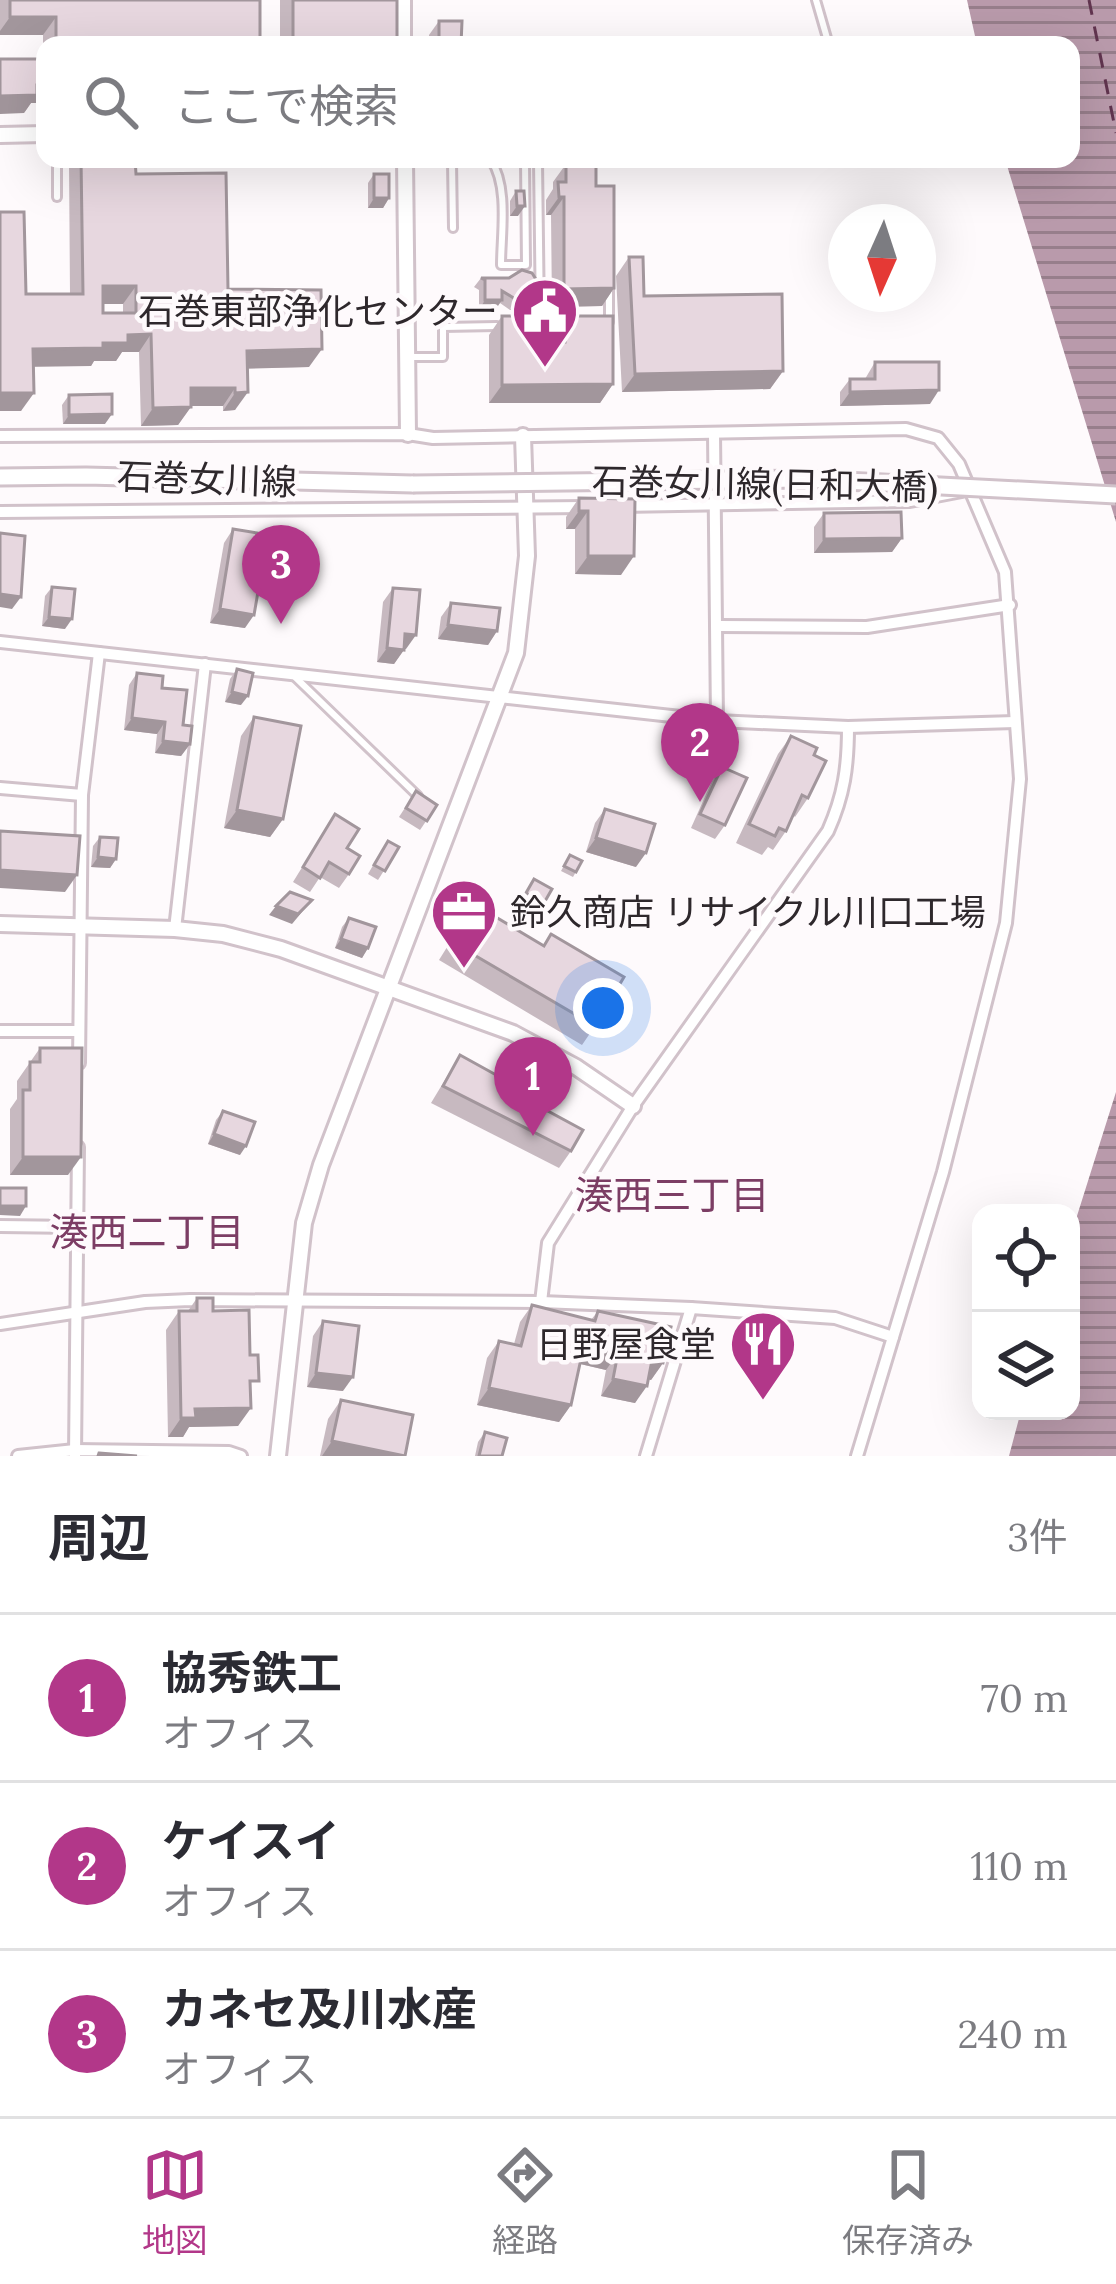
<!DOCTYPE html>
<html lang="ja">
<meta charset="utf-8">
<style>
:root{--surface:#fff;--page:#f7f7f7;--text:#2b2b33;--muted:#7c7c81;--line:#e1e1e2;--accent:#b23789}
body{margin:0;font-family:Lora,"Noto Sans JP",serif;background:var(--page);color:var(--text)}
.controls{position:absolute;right:36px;bottom:36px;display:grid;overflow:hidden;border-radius:24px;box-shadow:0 12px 48px #0002}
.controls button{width:108px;height:108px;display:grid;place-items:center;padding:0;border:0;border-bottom:3px solid var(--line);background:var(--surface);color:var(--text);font:60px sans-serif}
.compass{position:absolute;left:828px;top:204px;width:108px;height:108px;border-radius:50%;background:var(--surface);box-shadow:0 12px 48px #0002;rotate:183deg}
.you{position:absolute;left:603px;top:1008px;width:42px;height:42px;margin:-30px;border:9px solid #fff;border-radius:50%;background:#1a73e8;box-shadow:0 0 0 18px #1a73e833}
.badge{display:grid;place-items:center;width:78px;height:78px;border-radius:50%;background:var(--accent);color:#fff;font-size:39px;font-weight:700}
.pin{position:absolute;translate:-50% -99px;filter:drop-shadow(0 3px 6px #0008)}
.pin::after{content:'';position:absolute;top:63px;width:42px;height:36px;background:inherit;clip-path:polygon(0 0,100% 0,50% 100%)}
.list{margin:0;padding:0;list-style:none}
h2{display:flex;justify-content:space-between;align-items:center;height:156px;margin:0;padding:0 48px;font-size:51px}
h2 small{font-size:39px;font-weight:400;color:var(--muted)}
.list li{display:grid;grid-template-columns:78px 1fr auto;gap:36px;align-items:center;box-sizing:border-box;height:168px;padding:0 48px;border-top:3px solid var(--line)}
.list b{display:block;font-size:45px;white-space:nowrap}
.list p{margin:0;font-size:39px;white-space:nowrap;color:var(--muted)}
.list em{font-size:39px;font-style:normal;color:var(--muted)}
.icon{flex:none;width:66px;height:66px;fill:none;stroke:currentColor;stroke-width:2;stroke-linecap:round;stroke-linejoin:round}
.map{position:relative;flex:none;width:1116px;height:1456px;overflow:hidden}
.search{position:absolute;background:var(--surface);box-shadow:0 12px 48px #0002;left:36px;right:36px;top:36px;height:132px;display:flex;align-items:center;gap:30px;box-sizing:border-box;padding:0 42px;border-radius:24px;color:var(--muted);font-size:45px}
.sheet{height:660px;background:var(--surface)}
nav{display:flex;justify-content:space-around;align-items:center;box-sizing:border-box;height:168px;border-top:3px solid var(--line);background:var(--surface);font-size:33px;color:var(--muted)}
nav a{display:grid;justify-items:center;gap:6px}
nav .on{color:var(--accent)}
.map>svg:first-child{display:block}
.water{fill:url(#water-rules)}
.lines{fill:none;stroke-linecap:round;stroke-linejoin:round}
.ferry{stroke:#60344e;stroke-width:3;stroke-dasharray:15 12;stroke-linecap:butt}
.service-casing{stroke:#d1c2ca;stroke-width:12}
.minor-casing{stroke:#d1c2ca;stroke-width:16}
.tertiary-casing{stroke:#d1c2ca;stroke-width:20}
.secondary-casing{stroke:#d1c2ca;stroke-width:21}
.service{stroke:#fff;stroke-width:6}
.minor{stroke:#fff;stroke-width:10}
.tertiary{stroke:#fff;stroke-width:14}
.secondary{stroke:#fff;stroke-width:15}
.secondary-bridge-casing{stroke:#d1c2ca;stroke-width:21;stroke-linecap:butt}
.secondary-bridge{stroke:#fff;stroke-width:15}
.wall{fill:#c7b9c0;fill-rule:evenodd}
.shaded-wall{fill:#a2969c}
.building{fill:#e7d7df;stroke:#a2969c;stroke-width:3;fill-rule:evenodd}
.labels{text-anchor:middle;stroke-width:9;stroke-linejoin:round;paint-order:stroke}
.poi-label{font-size:36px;fill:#2e282c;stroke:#fefafc;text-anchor:end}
.street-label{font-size:36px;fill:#2e282c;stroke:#fefafc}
.neighbourhood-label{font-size:39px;fill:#7c3d64;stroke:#fefafc}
</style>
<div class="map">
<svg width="1116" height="1456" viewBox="0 0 1116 1456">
<defs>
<pattern id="water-rules" width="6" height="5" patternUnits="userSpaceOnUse" patternTransform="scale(3)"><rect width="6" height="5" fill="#b99aab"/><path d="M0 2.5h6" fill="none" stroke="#977e8b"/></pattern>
</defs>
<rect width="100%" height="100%" fill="#fefafc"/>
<g class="water">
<path d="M967 0H1116V522L1005 159H1071V45H977Z"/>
<path d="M1116 1092V1456H1009L1021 1411H1071V1235Z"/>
</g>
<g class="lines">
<path class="ferry" d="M1089 0 1116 133"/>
<g class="service-casing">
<g id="service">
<path d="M816 0 829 45"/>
<path d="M57 159V197"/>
<path d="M405 160 600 159"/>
<path d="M491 160C509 187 501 234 501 265H526L525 160"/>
<path d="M452 161 453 228"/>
<path d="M538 161 540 322"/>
<path d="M609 322V287"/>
<path d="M408 357H443V327L497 326"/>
<path d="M294 676 418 796"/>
</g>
</g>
<g class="minor-casing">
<g id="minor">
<path d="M714 433 717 721"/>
<path d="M0 436 408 434 433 438 906 429 938 438 959 464 1005 572 1020 779 1006 923 943 1172 857 1456"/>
<path d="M621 506 910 501 962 491"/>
<path d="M0 512 585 507"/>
<path d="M719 626 867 627 1010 605"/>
<path d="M0 642 717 721 848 727 1015 722"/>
<path d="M0 788 82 795"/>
<path d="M175 929 205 664"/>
<path d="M0 1031H79"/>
<path d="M79 1063 82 795 99 653"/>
<path d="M0 1226 77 1227"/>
<path d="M541 1302 548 1243 633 1106 828 831C844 795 848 767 848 727"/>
<path d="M0 1324 145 1302 190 1300 541 1302 691 1308 835 1318 893 1337"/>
<path d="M18 1456 75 1450 229 1452 241 1456"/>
<path d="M75 1456 78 1147"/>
<path d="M646 1456 691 1308"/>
</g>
</g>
<g class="tertiary-casing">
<g id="tertiary">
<path d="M403 0V45"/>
<path d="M0 135 45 134"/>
<path d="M405 159 408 434"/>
<path d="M0 924 175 929 223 934 281 949 513 1033 576 1067 633 1106"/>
<path d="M278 1456 304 1223 321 1165 516 653 527 556 523 436"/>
</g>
</g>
<g class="secondary-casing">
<path id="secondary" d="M0 477 86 476 413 484"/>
</g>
<use href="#service" class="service"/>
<use href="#minor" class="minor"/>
<use href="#tertiary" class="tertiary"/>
<use href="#secondary" class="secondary"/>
<g class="secondary-bridge-casing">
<path id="secondary-bridge" d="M413 484 806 479 1116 495"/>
</g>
<use href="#secondary-bridge" class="secondary-bridge"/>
</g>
<g class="wall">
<path d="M0 0H260V45H45V103H31L24 113 43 59V35H0Z"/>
<path d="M280 0H397L393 45H280Z"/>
<path d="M439 21 461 45H429V35Z"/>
<path d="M71 159H135L136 174 228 289 309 367 247 368 235 410 223 411V406H191L178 425 141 426 139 352H122L116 361H94L91 366H34L21 411H0V212L26 294H70L69 163ZM103 304H123V313H103Z"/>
<path d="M566 164 596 186 614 288 602 306 552 307 551 215H546V200L553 189V182Z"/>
<path d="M374 174 389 198 383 208H368V183Z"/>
<path d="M516 191 518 216H510V201Z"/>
<path d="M629 257 644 296 783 371 770 389 622 392 616 276Z"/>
<path d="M481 278 537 291 520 310H510L500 303 495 310H479V290L474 287Z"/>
<path d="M502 316 552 335 565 316 613 384 600 403H489V335Z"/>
<path d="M875 362 930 404 840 406V392L850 379H865Z"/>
<path d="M69 395 105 424H63L62 405Z"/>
<path d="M579 498 635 499 621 575 575 574V529H566V517Z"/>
<path d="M824 513 902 538 892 552 814 553V527Z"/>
<path d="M233 529 245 628 210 623 224 543Z"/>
<path d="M52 587 65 629 42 626 45 596Z"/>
<path d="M393 588 406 649H404L394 664 377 662 383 602Z"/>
<path d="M451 603 497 631 488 645 438 639 441 617Z"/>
<path d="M237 669 241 705 225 702 230 679Z"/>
<path d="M137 673 162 688 183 725 190 744 181 756 155 753 157 734 124 730 129 685Z"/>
<path d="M254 717 283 819 270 837 224 828 241 736Z"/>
<path d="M791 736 814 755 808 798 795 817 793 815 786 831 773 850 768 847 762 855 736 843 778 754Z"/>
<path d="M722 767 725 825 715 839 691 828 712 781Z"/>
<path d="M416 791 437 805 420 830 399 817Z"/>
<path d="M605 809 636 867 586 852 595 823Z"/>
<path d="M335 814 347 848 349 874 339 888 320 877 310 892 293 882Z"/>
<path d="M100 837 116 859 110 868 91 867 93 846Z"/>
<path d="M399 847 378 880 368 874 382 850Z"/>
<path d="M570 855 582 861 573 877 561 871Z"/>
<path d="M534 879 552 889 537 912 519 902Z"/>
<path d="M474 904 543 945 551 934 595 1026 582 1045 439 960Z"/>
<path d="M349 918 368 948 362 958 335 948 342 927Z"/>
<path d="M40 1048 68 1175H10V1109L17 1099V1081Z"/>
<path d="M460 1055 524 1098 571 1151 559 1168 431 1103Z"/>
<path d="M223 1111 240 1155 208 1144 216 1120Z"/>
<path d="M197 1298 213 1311 251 1393 238 1426 189 1427 183 1437H168L166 1330 179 1311H188Z"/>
<path d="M532 1305 591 1320 598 1311 663 1363 651 1380 648 1379 635 1403 601 1396 606 1370 580 1364 571 1405 559 1422 477 1405 487 1358 499 1341 514 1344 520 1322Z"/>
<path d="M323 1321 343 1391 307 1387 313 1336Z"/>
<path d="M341 1400 405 1456H320L328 1419Z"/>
<path d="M485 1432 502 1456H475L478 1442Z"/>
</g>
<g class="shaded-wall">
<path d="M10 17H56L43 35H0V31Z"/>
<path d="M293 39 397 40 393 45H289Z"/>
<path d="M37 85H45V103H31L24 113 0 114V96Z"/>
<path d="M559 197H564L551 215H546Z"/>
<path d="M374 198H389L383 208H368Z"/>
<path d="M517 206H525L518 216H510Z"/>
<path d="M103 286H136L123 304H90Z"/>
<path d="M614 288 602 306 552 307 564 289Z"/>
<path d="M537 291 520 310H510L517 300Z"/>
<path d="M485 300H502L495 310H479Z"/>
<path d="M151 334 139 352H122L116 361H94L91 366 21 367 33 349 103 343 128 335Z"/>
<path d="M322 349 309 367 234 369 247 351Z"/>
<path d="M783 371 770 389 622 392 635 374Z"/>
<path d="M613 384 600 403H489L502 385Z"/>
<path d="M191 388H235L223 406H178Z"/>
<path d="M939 390 930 404 840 406 850 392Z"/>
<path d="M248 392 235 410 223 411 235 393Z"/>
<path d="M0 393H34L21 411H0Z"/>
<path d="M191 407 178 425 141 426 153 408Z"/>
<path d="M112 414 105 424H63L69 415Z"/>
<path d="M579 511H588L575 529H566Z"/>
<path d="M902 538 892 552 814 553 824 539Z"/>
<path d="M588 556H634L621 575 575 574Z"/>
<path d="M0 594 21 597 12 609 0 607Z"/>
<path d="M220 609 254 615 245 628 210 623Z"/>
<path d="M49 617 72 619 65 629 42 626Z"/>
<path d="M448 625 497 631 488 645 438 639Z"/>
<path d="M405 634 416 635 406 649 395 648Z"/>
<path d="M387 648 404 650 394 664 377 662Z"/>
<path d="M232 692 248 696 241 705 225 702Z"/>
<path d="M132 718 165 722 157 734 124 730Z"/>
<path d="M163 741 190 744 181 756 155 753Z"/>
<path d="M237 810 283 819 270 837 224 828Z"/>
<path d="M596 838 646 853 636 867 586 852Z"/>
<path d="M98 857 116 859 110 868 91 867Z"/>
<path d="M0 870 77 875 65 892 0 888Z"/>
<path d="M312 900 292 924 269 915 276 906Z"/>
<path d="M341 939 368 948 362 958 335 948Z"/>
<path d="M214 1134 246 1146 240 1155 208 1144Z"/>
<path d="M23 1157H81L68 1175H10Z"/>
<path d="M0 1206H26L20 1216 0 1215Z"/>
<path d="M584 1345 618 1353 606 1370 572 1362Z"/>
<path d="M652 1360 663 1363 651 1380 640 1377Z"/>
<path d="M316 1373 353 1377 343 1391 307 1387Z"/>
<path d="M613 1379 647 1386 635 1403 601 1396Z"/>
<path d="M489 1388 571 1405 559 1422 477 1405Z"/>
<path d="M251 1408 238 1426 189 1427 183 1437H168L181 1418 195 1409Z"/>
<path d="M332 1441 402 1456H322Z"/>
</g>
<g class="building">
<path d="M10 0H260V45H56V17H10Z"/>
<path d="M293 0H397V40L293 39Z"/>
<path d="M439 21H462L461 45H439Z"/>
<path d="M0 59H45V85H37V95L0 96Z"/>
<path d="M81 159H135L136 174 226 173 228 289 321 290 322 349 247 351 248 392 235 393V388H191V407L153 408 151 334 128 335V343H103V348L33 349 34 393H0V212H24L26 294H83ZM103 286H136V313H103Z"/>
<path d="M566 164H596V186H614V288L564 289V197H559L558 182H566Z"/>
<rect x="374" y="174" width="15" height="24"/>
<path d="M516 191H524L525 206H517Z"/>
<path d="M629 257H643L644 296 782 294 783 371 635 374Z"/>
<path d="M522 270 532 273 537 281V291L526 301 517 300 502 291V300H485V280L481 278H509Z"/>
<path d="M502 316H549L553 343 565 342V316H613V384L502 385Z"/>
<path d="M875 362H939V390L850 392V379H875Z"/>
<path d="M112 394V414L69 415V395Z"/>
<path d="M579 498 635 499 634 556H588V511H579Z"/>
<path d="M901 512 902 538 824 539V513Z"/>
<path d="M233 529 257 533 254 550 265 551 254 615 220 609Z"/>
<path d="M0 533 25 536 21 597 0 594Z"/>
<path d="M52 587 75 589 72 619 49 617Z"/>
<path d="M393 588 420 590 416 635 405 634 404 650 387 648Z"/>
<path d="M451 603 500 608 497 631 448 625Z"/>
<path d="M237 669 253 673 248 696 232 692Z"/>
<path d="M137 673 163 676 162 688 187 690 183 725 192 726 190 744 163 741 165 722 132 718Z"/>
<path d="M254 717 301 726 283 819 237 810Z"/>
<path d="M791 736 817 748 814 755 826 761 808 798 802 795 786 831 779 828 775 836 749 824Z"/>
<path d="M722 767 747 778 725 825 700 814Z"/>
<path d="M416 791 437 805 427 821 406 808Z"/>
<path d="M605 809 655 824 646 853 596 838Z"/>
<path d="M335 814 359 829 347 848 360 856 349 874 329 862 320 878 303 867Z"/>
<path d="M0 831 80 836 77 875 0 870Z"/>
<path d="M100 837 118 838 116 859 98 857Z"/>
<path d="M388 841 399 847 385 871 374 865Z"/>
<path d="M570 855 582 861 576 872 564 866Z"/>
<path d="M534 879 552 889 544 903 526 893Z"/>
<path d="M290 892 312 900 298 914 276 906Z"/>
<path d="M474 904 544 946 551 934 624 977 595 1026 452 942Z"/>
<path d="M349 918 376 927 368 948 341 939Z"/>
<path d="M40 1048H82L81 1157H23V1090H30V1062H40Z"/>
<path d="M460 1055 527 1092 524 1098 583 1130 571 1151 443 1086Z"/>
<path d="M223 1111 255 1122 246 1146 214 1134Z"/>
<rect x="0" y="1188" width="26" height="18"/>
<path d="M197 1298H213V1311L249 1310 250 1355H258L259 1381H250L251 1408 195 1409 196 1418H181L179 1311H197Z"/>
<path d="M532 1305 595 1321 598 1311 671 1327 663 1363 652 1360 647 1386 613 1379 618 1353 584 1345 571 1405 489 1388 499 1341 521 1346Z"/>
<path d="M323 1321 359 1326 353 1377 316 1373Z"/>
<path d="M341 1400 413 1415 405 1456 332 1441Z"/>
<path d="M485 1432 507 1438 502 1456H479Z"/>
<path d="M99 1453 137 1456H98Z"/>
</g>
<defs>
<g id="civic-pin" transform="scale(3.45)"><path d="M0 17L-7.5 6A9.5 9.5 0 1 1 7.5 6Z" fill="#b23789" stroke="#fefafc"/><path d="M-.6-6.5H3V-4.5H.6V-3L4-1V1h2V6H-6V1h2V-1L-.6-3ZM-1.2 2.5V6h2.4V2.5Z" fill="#fff"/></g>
<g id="office-pin" transform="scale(3.45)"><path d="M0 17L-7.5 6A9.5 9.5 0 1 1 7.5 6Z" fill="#b23789" stroke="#fefafc"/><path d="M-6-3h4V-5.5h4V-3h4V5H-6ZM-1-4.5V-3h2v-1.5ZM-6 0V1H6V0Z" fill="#fff"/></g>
<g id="restaurant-pin" transform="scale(3.45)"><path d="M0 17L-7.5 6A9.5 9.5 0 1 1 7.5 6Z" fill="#b23789" stroke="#fefafc"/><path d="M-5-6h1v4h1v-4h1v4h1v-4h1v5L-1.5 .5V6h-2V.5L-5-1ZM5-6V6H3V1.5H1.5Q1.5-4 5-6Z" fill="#fff"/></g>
</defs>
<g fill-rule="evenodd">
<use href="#civic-pin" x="545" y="311"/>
<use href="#office-pin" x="464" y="912"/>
<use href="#restaurant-pin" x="763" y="1344"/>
</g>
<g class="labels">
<g class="poi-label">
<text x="498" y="324">石巻東部浄化センター</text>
<text x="510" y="925" text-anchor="start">鈴久商店 リサイクル川口工場</text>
<text x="716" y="1357">日野屋食堂</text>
</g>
<g class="street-label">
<text transform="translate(207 479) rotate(2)" y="13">石巻女川線</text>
<text transform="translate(765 484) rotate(1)" y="13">石巻女川線(日和大橋)</text>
</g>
<g class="neighbourhood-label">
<text x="672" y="1209">湊西三丁目</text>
<text x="147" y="1246">湊西二丁目</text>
</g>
</g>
</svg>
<div class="controls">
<button><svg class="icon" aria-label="locate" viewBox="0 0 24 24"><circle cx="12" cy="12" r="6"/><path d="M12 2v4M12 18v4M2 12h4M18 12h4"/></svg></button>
<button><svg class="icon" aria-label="layers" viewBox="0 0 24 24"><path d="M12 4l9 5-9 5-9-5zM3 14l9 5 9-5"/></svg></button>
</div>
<svg class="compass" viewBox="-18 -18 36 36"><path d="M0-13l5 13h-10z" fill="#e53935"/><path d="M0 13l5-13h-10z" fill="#7c7c81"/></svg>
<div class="you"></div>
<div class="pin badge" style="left:533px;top:1136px">1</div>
<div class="pin badge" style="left:700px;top:802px">2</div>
<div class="pin badge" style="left:281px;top:624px">3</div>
<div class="search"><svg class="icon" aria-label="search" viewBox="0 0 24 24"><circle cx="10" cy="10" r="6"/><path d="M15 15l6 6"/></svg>ここで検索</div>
</div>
<section class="sheet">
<h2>周辺<small>3件</small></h2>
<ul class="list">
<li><span class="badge">1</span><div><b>協秀鉄工</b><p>オフィス</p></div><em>70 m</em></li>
<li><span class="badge">2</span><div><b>ケイスイ</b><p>オフィス</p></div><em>110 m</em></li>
<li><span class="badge">3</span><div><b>カネセ及川水産</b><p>オフィス</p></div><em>240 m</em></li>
</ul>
</section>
<nav>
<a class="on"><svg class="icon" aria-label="map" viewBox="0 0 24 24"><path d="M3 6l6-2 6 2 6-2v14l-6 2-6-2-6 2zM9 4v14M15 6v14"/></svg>地図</a>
<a><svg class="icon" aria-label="directions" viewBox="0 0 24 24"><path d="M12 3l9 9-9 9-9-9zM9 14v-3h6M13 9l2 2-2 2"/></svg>経路</a>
<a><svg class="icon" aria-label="saved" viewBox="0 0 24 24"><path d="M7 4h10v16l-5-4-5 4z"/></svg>保存済み</a>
</nav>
